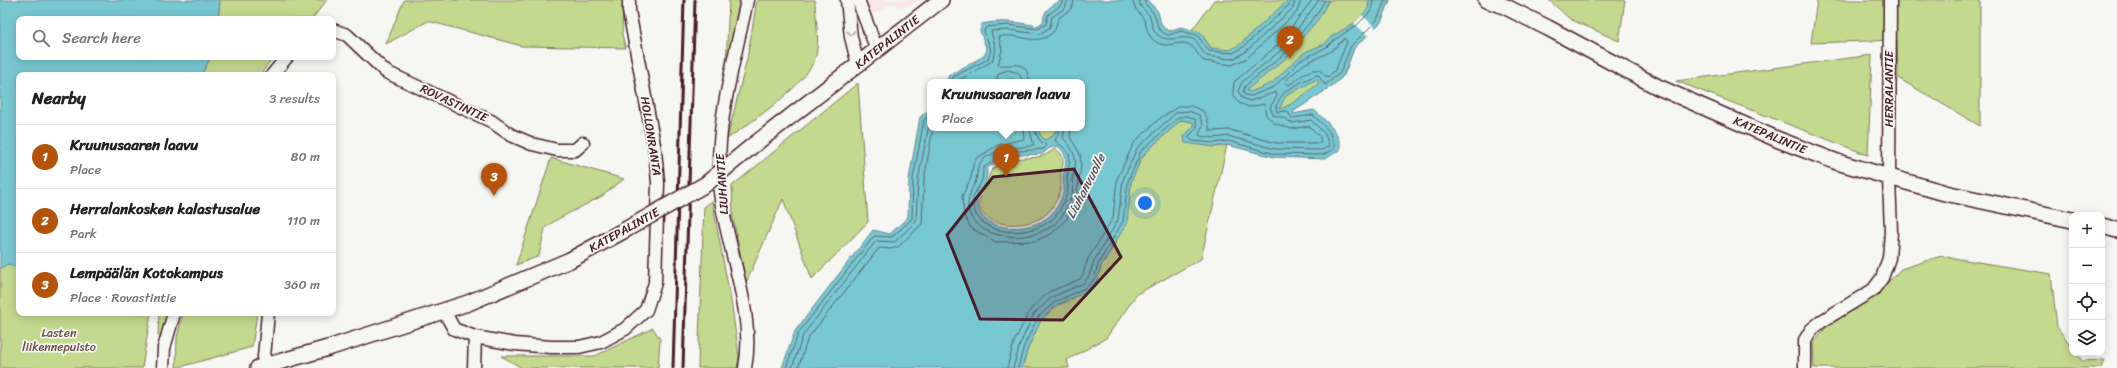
<!DOCTYPE html>
<meta charset="utf-8">
<style>
:root{--surface:#fff;--page:#f2f2f2;--text:#202124;--muted:#757577;--line:#e0e0e0;--accent:#b45309}
body{margin:0;font-family:Sriracha,sans-serif;background:var(--page);color:var(--text)}
.controls{position:absolute;right:12px;bottom:12px;display:grid;overflow:hidden;border-radius:8px;box-shadow:0 2px 10px #0003}
.controls button{width:36px;height:36px;display:grid;place-items:center;padding:0;border:0;border-bottom:1px solid var(--line);background:var(--surface);color:var(--text);font:20px sans-serif}
.you{position:absolute;left:1145px;top:203px;width:14px;height:14px;margin:-10px;border:3px solid #fff;border-radius:50%;background:#1a73e8;box-shadow:0 0 0 6px #1a73e833}
.badge{display:grid;place-items:center;width:26px;height:26px;border-radius:50%;background:var(--accent);color:#fff;font-size:13px;font-weight:700}
.pin{position:absolute;translate:-50% -33px;filter:drop-shadow(0 1px 2px #0008)}
.pin::after{content:'';position:absolute;top:21px;width:14px;height:12px;background:inherit;clip-path:polygon(0 0,100% 0,50% 100%)}
.popup{position:absolute;left:927px;top:79px;width:158px;height:52px;box-sizing:border-box;display:grid;place-content:center;border-radius:8px;background:var(--surface);filter:drop-shadow(0 1px 3px #0005);font-size:13px;white-space:nowrap;color:var(--muted)}
.popup b{font-size:15px;color:var(--text)}
.popup::after{content:'';position:absolute;left:50%;top:100%;margin-left:-8px;border:8px solid transparent;border-top-color:var(--surface)}
.list{margin:0;padding:0;list-style:none}
h2{display:flex;justify-content:space-between;align-items:center;height:52px;margin:0;padding:0 16px;font-size:17px}
h2 small{font-size:13px;font-weight:400;color:var(--muted)}
.list li{display:grid;grid-template-columns:26px 1fr auto;gap:12px;align-items:center;box-sizing:border-box;height:64px;padding:0 16px;border-top:1px solid var(--line)}
.list b{display:block;font-size:15px;white-space:nowrap}
.list p{margin:0;font-size:13px;white-space:nowrap;color:var(--muted)}
.list em{font-size:13px;font-style:normal;color:var(--muted)}
.icon{flex:none;width:22px;height:22px;fill:none;stroke:currentColor;stroke-width:2;stroke-linecap:round;stroke-linejoin:round}
.map{position:relative;flex:none;width:2117px;height:368px;overflow:hidden}
.search{position:absolute;background:var(--surface);box-shadow:0 2px 10px #0003;left:16px;top:16px;width:320px;height:44px;display:flex;align-items:center;gap:10px;box-sizing:border-box;padding:0 14px;border-radius:8px;color:var(--muted);font-size:15px}
.panel{position:absolute;background:var(--surface);box-shadow:0 2px 10px #0003;left:16px;top:72px;width:320px;height:244px;border-radius:8px}
.map>svg:first-child{display:block}
.built{fill:#f8e6ea}
.green{fill:#c3d98e;stroke:#867c5c}
.water{fill:#77c8d1;stroke:#65848f;fill-rule:evenodd}
.pier{fill:#f6f6f2}
.lines{fill:none;stroke-linecap:round;stroke-linejoin:round}
.shore{stroke:#5c636d;stroke-width:1}
.minor-casing{stroke:#4a1f2b;stroke-width:15}
.tertiary-casing{stroke:#4a1f2b;stroke-width:18}
.minor{stroke:#f6f6f2;stroke-width:12}
.tertiary{stroke:#f6f6f2;stroke-width:15}
.rail{stroke:#4a1f2b;stroke-width:3}
.tertiary-bridge-casing{stroke:#4a1f2b;stroke-width:18;stroke-linecap:butt}
.tertiary-bridge{stroke:#f6f6f2;stroke-width:15}
.oneway{stroke:#a99598}
.marked{fill:#4a1f2b;fill-opacity:0.2;stroke:#4a1f2b;stroke-width:3;stroke-linejoin:round}
.labels{text-anchor:middle;stroke-width:3.5;stroke-linejoin:round;paint-order:stroke}
.street-label{font-size:12px;fill:#4a1f2b;stroke:#f6f6f2}
.park-label{font-size:12px;fill:#684e44;stroke:#f6f6f2}
.water-label{font-size:13px;font-style:italic;fill:#58525d;stroke:#f6f6f2}
</style>
<div class="map">
<svg width="2117" height="368" viewBox="0 0 2117 368">
<rect width="100%" height="100%" fill="#f6f6f2"/>
<filter id="ink" filterUnits="userSpaceOnUse"><feTurbulence type="fractalNoise" baseFrequency=".025" numOctaves="2"/><feDisplacementMap in="SourceGraphic" scale="8" xChannelSelector="R" yChannelSelector="G"/><feConvolveMatrix kernelMatrix="1 2 1 2 8 2 1 2 1" color-interpolation-filters="sRGB"/></filter>
<g filter="url(#ink)">
<path class="built" d="M865 0H920L910 6 902 7 892 4 870 16Z"/>
<g class="green">
<path d="M220 0H327L312 19H218Z"/>
<path d="M404 0H623L622 35 626 48 522 46 428 21 386 44Z"/>
<path d="M729 0H745L726 64Z"/>
<path d="M757 0H815C815 16 819 33 817 50 815 81 752 121 727 139L747 59Z"/>
<path d="M1214 0H1390L1381 22 1354 48 1344 75 1332 86 1294 110 1292 114 1233 97 1211 48 1200 32 1192 30Z"/>
<path d="M1549 0H1625L1619 41 1570 19Z"/>
<path d="M1817 0H1980V126L1898 78 1897 40 1811 43Z"/>
<path d="M1872 55 1868 155 1676 81Z"/>
<path d="M211 57H273L260 75H201Z"/>
<path d="M858 83 868 222 812 279 783 199 746 283 733 218 732 186Z"/>
<path d="M1181 120 1193 122 1194 126 1184 136 1214 147 1227 145 1201 259 1137 294 1106 338 1067 360 1069 368H1022L1028 348 1041 320 1057 305 1070 301 1097 280 1101 266 1115 244 1129 204 1131 182 1140 161 1145 153Z"/>
<path d="M1038 128H1057V129L1053 136 1045 140 1040 135Z"/>
<path d="M1054 149C1065 153 1064 162 1061 172 1059 179 1062 185 1060 192 1059 198 1054 204 1051 209 1037 231 977 230 979 202 980 196 983 193 985 189 988 183 988 176 991 171 1009 149 1038 166 1054 149Z"/>
<path d="M551 158 624 179 602 196 556 220 545 228 539 256 516 265Z"/>
<path d="M712 201 732 307 739 357 737 368H698L704 207Z"/>
<path d="M1941 256 2051 274 2057 327 2072 347V353H2076L2082 361 2105 360 2102 368H1814L1813 343 1832 321 1872 298 1901 269Z"/>
<path d="M7 264 15 266 19 271V313H151L142 368H0V269Z"/>
<path d="M159 313H169L163 337 158 335Z"/>
<path d="M183 313H257L252 347 176 368 177 337Z"/>
<path d="M653 328 660 339 658 368H522L501 356H595Z"/>
</g>
<g class="water">
<path d="M0 0H220L218 19H19V57H211L201 75H19V271L15 266 7 264 0 269Z"/>
<path d="M1062 0H1147C1150 4 1156 8 1158 12 1161 21 1159 26 1169 31L1181 27 1200 32 1211 48 1230 50 1239 45 1288 0H1329L1319 18 1303 37 1297 49 1248 89 1247 91 1250 92 1272 83 1299 57 1307 51 1325 44 1331 37 1354 23 1368 9 1369 0H1390L1381 22 1354 48 1344 75 1332 86 1293 112V114L1314 110C1325 120 1342 134 1340 150L1325 159 1274 157 1227 145 1214 147 1185 143 1184 136 1194 126 1193 122 1181 120 1145 153 1140 161 1131 182 1127 223 1101 266 1097 280 1090 290 1057 305 1041 320 1028 348 1022 368H782L795 331 873 230 890 234 908 217 909 179 920 117 930 109V128H1038L1040 135 1045 140 1053 136 1057 128H1082V82H1014L1013 79H1009L1003 82 947 81 949 75 984 56 987 50 980 31 982 24C1000 20 1018 22 1037 26L1043 22C1044 9 1051 6 1062 0ZM1317 79 1319 83C1310 90 1289 108 1279 109L1286 96ZM1057 146C1069 153 1066 166 1063 176 1062 181 1064 184 1064 189 1063 195 1058 206 1054 211 1039 233 980 236 977 203 976 195 982 190 985 184 987 179 987 173 987 168L1004 159 1020 155 1042 154 1050 148Z"/>
</g>
<path class="pier" d="M1362 15 1376 28 1368 36 1354 23Z"/>
<g class="lines">
<g class="shore">
<path d="M1133 0C1133 9 1139 12 1143 18 1147 24 1146 30 1150 36 1164 54 1177 38 1190 45 1196 48 1198 57 1204 61L1232 65 1247 58 1297 12 1301 0"/>
<path d="M1139 0C1139 8 1145 10 1149 15 1152 20 1151 27 1155 32 1166 46 1179 34 1193 39 1199 42 1201 52 1207 56L1229 59 1235 58 1245 52 1293 8 1295 0"/>
<path d="M1144 0C1145 6 1150 8 1153 13 1160 23 1153 29 1168 35L1181 31 1197 35 1209 51 1233 53 1242 48 1289 5 1290 0"/>
<path d="M1325 0 1316 15 1300 34 1294 46 1245 86 1243 91 1245 95 1251 96 1274 87 1301 60 1327 47 1334 40 1356 26 1371 11 1373 0"/>
<path d="M1345 39 1347 42 1336 69 1328 77C1324 76 1323 71 1318 70 1307 68 1298 80 1289 85L1286 84 1287 79 1304 64 1330 52Z"/>
<path d="M951 82 953 77 988 59 991 50 984 31 986 27 1008 25 1038 29 1046 24 1048 15 1061 5 1063 0"/>
<path d="M956 82 992 61 996 50 991 31 1008 30 1040 34 1050 27 1052 17 1065 8 1068 0"/>
<path d="M995 82 999 73 1008 70 1019 73 1023 82"/>
<path d="M1029 82C1028 57 1010 67 998 65L1002 50 999 37C1018 31 1036 49 1053 32 1057 28 1056 22 1059 18 1066 11 1073 12 1074 0"/>
<path d="M1023 128 1024 139 998 145 977 158 973 164 971 178 962 196 964 216 971 228 996 242 1035 241 1051 234 1066 220 1076 199 1081 168 1080 154 1070 137 1071 128"/>
<path d="M1029 128 1034 145C1021 148 986 149 979 165 976 171 978 177 975 183 942 238 1035 253 1061 217 1066 210 1072 197 1073 189 1073 186 1072 183 1072 180 1072 176 1075 172 1075 168 1077 156 1071 146 1063 138L1065 128"/>
<path d="M1034 128 1039 140 1046 145 1044 149 1019 151 1003 155 983 168C983 172 983 178 981 182 977 191 971 195 973 205 978 240 1040 238 1057 214 1062 207 1067 196 1068 188 1068 185 1067 182 1067 179 1069 158 1076 155 1055 141L1060 128"/>
<path d="M786 368 799 332 874 236 892 237 912 219 913 179 924 120 930 114"/>
<path d="M792 368 803 335 876 241 895 242 916 221 918 180 930 120"/>
<path d="M798 368 808 338 879 248 891 249 898 247 922 224 924 180 933 128"/>
<path d="M1007 368 1014 342 1030 310 1049 292 1080 279 1083 274 1088 259 1113 218 1117 179 1134 143 1159 119 1179 106H1191L1203 111 1207 118 1210 131 1230 130 1276 143H1321L1320 137 1309 126 1291 129 1274 123 1266 115 1264 104 1249 107 1239 103 1233 94 1234 82 1285 39 1291 28 1312 0"/>
<path d="M1013 368 1020 344 1034 314 1052 297 1084 283 1089 276 1094 261 1118 220 1123 180 1137 148 1177 112 1189 111 1199 115 1203 125 1199 134 1200 136 1214 138 1228 136 1275 149 1322 150 1329 146 1325 134 1311 120 1292 123 1284 118 1273 115 1270 107 1277 96 1276 92 1250 101 1242 98 1238 91 1242 82 1290 43 1296 31 1319 0"/>
<path d="M1018 368 1024 346 1038 317 1055 302 1087 287 1094 279 1098 264 1123 221 1128 181 1141 151 1179 117 1188 116 1196 120 1197 128 1188 137 1193 141 1214 143 1228 141 1275 154 1323 155 1335 148 1329 131 1313 115 1292 118 1287 111 1277 112 1276 106C1278 103 1281 95 1284 93 1287 89 1314 75 1318 75L1325 85 1340 73 1351 46 1377 20 1385 0"/>
</g>
<g class="minor-casing">
<g id="minor">
<path d="M847 0 851 37 858 65"/>
<path d="M858 0 877 50"/>
<path d="M333 30 347 35 386 72 491 121 511 135 532 144 557 150H575L583 143"/>
<path d="M272 75 287 57"/>
<path d="M444 311 454 329 475 337 515 344 551 347H579L601 342 625 329 646 310 655 283 658 183 655 150 629 11V0"/>
<path d="M163 368 164 348 174 313"/>
<path d="M263 368 268 313"/>
<path d="M474 368 475 337"/>
<path d="M745 368C756 313 726 247 720 192 714 127 734 63 747 0"/>
<path d="M1805 368V340L1811 330 1822 321 1873 290 1882 278 1889 258 1891 232 1889 178 1890 0"/>
</g>
</g>
<g class="tertiary-casing">
<g id="tertiary">
<path d="M1486 0 1504 6 1548 28 1658 87 1779 140 1837 162 1945 193 2072 220"/>
<path d="M751 147 941 0"/>
<path d="M2102 226 2117 230"/>
<path d="M258 368 328 348 468 303 570 260 625 230"/>
</g>
</g>
<use href="#minor" class="minor"/>
<use href="#tertiary" class="tertiary"/>
<g class="rail">
<path d="M673 368 684 0"/>
<path d="M683 368 695 0"/>
</g>
<g class="tertiary-bridge-casing">
<path id="tertiary-bridge" d="M625 230 706 184 751 147"/>
</g>
<use href="#tertiary-bridge" class="tertiary-bridge"/>
</g>
<defs><path id="oneway-chevron" d="M-2-3.5L2.5 0L-2 3.5" fill="none" stroke-width="1.6" stroke-linecap="round" stroke-linejoin="round"/></defs>
<use class="oneway" href="#oneway-chevron" transform="translate(851 33) rotate(83)"/>
</g>
<path class="marked" d="M1074 169 1121 257 1063 320 980 319 947 235 993 177Z"/>
<g class="labels">
<g class="street-label">
<text transform="translate(887 42) rotate(-38)" y="4">KATEPALINTIE</text>
<text transform="translate(1889 89) rotate(-90)" y="4">HERRALANTIE</text>
<text transform="translate(454 103) rotate(25)" y="4">ROVASTINTIE</text>
<text transform="translate(1770 135) rotate(23)" y="4">KATEPALINTIE</text>
<text transform="translate(651 136) rotate(81)" y="4">HOLLONRANTA</text>
<text transform="translate(722 184) rotate(-94)" y="4">LIUHANTIE</text>
<text transform="translate(624 230) rotate(-29)" y="4">KATEPALINTIE</text>
</g>
<g class="park-label">
<text x="59" y="337">Lasten<tspan x="59" dy="14">liikennepuisto</tspan></text>
</g>
<g class="water-label">
<text transform="translate(1085 186) rotate(-63)" y="5">Liuhanvuolle</text>
</g>
</g>
</svg>
<div class="controls">
<button>+</button>
<button>−</button>
<button><svg class="icon" aria-label="locate" viewBox="0 0 24 24"><circle cx="12" cy="12" r="6"/><path d="M12 2v4M12 18v4M2 12h4M18 12h4"/></svg></button>
<button><svg class="icon" aria-label="layers" viewBox="0 0 24 24"><path d="M12 4l9 5-9 5-9-5zM3 14l9 5 9-5"/></svg></button>
</div>
<div class="you"></div>
<div class="pin badge" style="left:1006px;top:177px">1</div>
<div class="popup"><b>Kruunusaaren laavu</b>Place</div>
<div class="pin badge" style="left:1290px;top:59px">2</div>
<div class="pin badge" style="left:494px;top:196px">3</div>
<div class="search"><svg class="icon" aria-label="search" viewBox="0 0 24 24"><circle cx="10" cy="10" r="6"/><path d="M15 15l6 6"/></svg>Search here</div>
<section class="panel">
<h2>Nearby<small>3 results</small></h2>
<ul class="list">
<li><span class="badge">1</span><div><b>Kruunusaaren laavu</b><p>Place</p></div><em>80 m</em></li>
<li><span class="badge">2</span><div><b>Herralankosken kalastusalue</b><p>Park</p></div><em>110 m</em></li>
<li><span class="badge">3</span><div><b>Lempäälän Kotokampus</b><p>Place · Rovastintie</p></div><em>360 m</em></li>
</ul>
</section>
</div>
